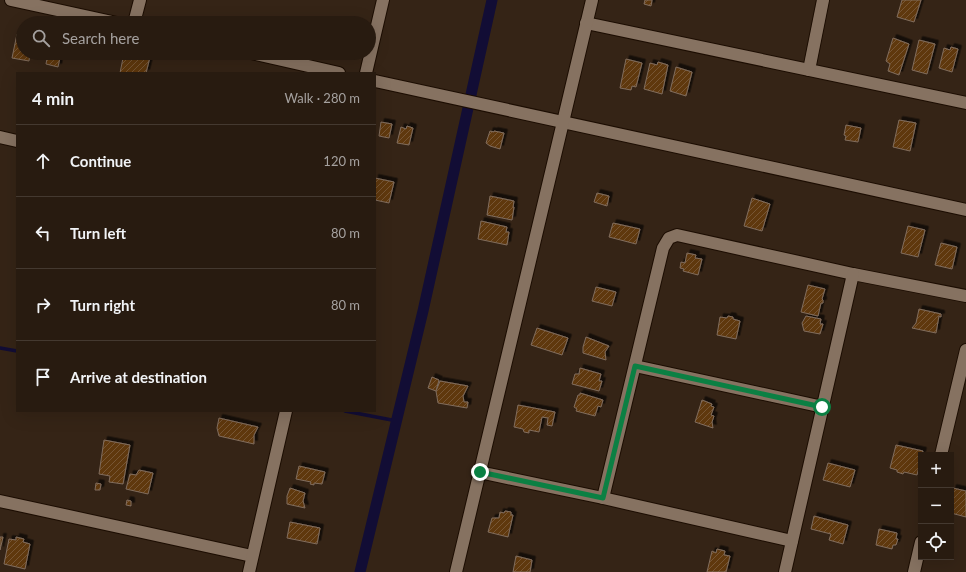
<!DOCTYPE html>
<meta charset="utf-8">
<style>
:root{--surface:#281b10;--page:#302419;--text:#f1f3f6;--muted:#a5a19f;--line:#443930}
body{margin:0;font-family:Lato,sans-serif;background:var(--page);color:var(--text)}
.controls{position:absolute;right:12px;bottom:12px;display:grid;overflow:hidden;border-radius:0px;box-shadow:0 4px 16px #0002}
.controls button{width:36px;height:36px;display:grid;place-items:center;padding:0;border:0;border-bottom:1px solid var(--line);background:var(--surface);color:var(--text);font:20px sans-serif}
.stop{position:absolute;width:12px;height:12px;margin:-9px;border:3px solid #0b8043;border-radius:50%;background:#fff}
.stop.end{background:#0b8043;border-color:#fff;box-shadow:0 1px 4px #0008}
.list{margin:0;padding:0;list-style:none}
h2{display:flex;justify-content:space-between;align-items:center;height:52px;margin:0;padding:0 16px;font-size:17px}
h2 small{font-size:13px;font-weight:400;color:var(--muted)}
.list li{display:grid;grid-template-columns:26px 1fr auto;gap:12px;align-items:center;box-sizing:border-box;height:72px;padding:0 16px;border-top:1px solid var(--line)}
.list b{display:block;font-size:15px;white-space:nowrap}
.list em{font-size:13px;font-style:normal;color:var(--muted)}
.icon{flex:none;width:22px;height:22px;fill:none;stroke:currentColor;stroke-width:2;stroke-linecap:round;stroke-linejoin:round}
.map{position:relative;flex:none;width:966px;height:572px;overflow:hidden}
.search{position:absolute;background:var(--surface);box-shadow:0 4px 16px #0002;left:16px;top:16px;width:360px;height:44px;display:flex;align-items:center;gap:10px;box-sizing:border-box;padding:0 14px;border-radius:22px;color:var(--muted);font-size:15px}
.panel{position:absolute;background:var(--surface);box-shadow:0 4px 16px #0002;left:16px;top:72px;width:360px;height:340px;border-radius:0px}
.map>svg:first-child{display:block}
.lines{fill:none;stroke-linecap:round;stroke-linejoin:round}
.stream{stroke:#120d35;stroke-width:3.5}
.canal{stroke:#120d35;stroke-width:11}
.building{fill:url(#building-hatch);stroke:#816d5d;filter:url(#shadow)}
.street-casing{stroke:#1c0d02;stroke-width:14}
.street{stroke:#867261;stroke-width:12}
.route{stroke:#0b8043;stroke-width:5}
</style>
<div class="map">
<svg width="966" height="572" viewBox="0 0 966 572">
<defs>
<pattern id="building-hatch" width="6" height="6" patternUnits="userSpaceOnUse"><rect width="6" height="6" fill="#5f3911"/><path d="M-1 1l2-2M0 6l6-6M5 7l2-2" fill="none" stroke="#775634"/></pattern>
<filter id="shadow"><feDropShadow dx="3.5" dy="-3.5" stdDeviation="0" flood-color="#0009"/></filter>
</defs>
<rect width="100%" height="100%" fill="#352416"/>
<g class="lines">
<g class="stream">
<path d="M0 348 17 351"/>
<path d="M345 411 397 421"/>
</g>
<path class="canal" d="M360 572 423 311 492 0"/>
</g>
<g class="building">
<path d="M645 0H652L651 6 644 4Z"/>
<path d="M902 0H921L914 22 897 17Z"/>
<path d="M17 34 23 35V53H30L29 61 12 58Z"/>
<path d="M893 38 909 44 899 75 888 71 890 64 886 61Z"/>
<path d="M919 40 935 44 927 74 912 70Z"/>
<path d="M951 47 958 49 952 72 939 68 944 48 950 50Z"/>
<path d="M48 53H61L58 67 46 64Z"/>
<path d="M124 53H144L150 57 146 73H120Z"/>
<path d="M626 59 642 63 636 87 632 86 631 90 620 88Z"/>
<path d="M658 62 668 65 662 94 644 89 650 63 657 65Z"/>
<path d="M676 67 692 72 686 96 670 91Z"/>
<path d="M899 120 916 123 910 151 893 147Z"/>
<path d="M381 122 392 124 389 138 379 136Z"/>
<path d="M846 125 861 128 858 142 845 140 846 136 844 135Z"/>
<path d="M407 126 413 128 409 145 397 143 401 127 406 129Z"/>
<path d="M490 131 494 132V131L504 133 500 149 490 146 486 143Z"/>
<path d="M375 178 394 182 389 203 375 200Z"/>
<path d="M597 193 609 196 607 206 594 202Z"/>
<path d="M490 196 514 201 513 207H514L512 220 487 215Z"/>
<path d="M752 198 770 204 762 231 744 226Z"/>
<path d="M481 221 507 227 506 232H509L507 245 478 239Z"/>
<path d="M613 223 640 229 636 244 609 237Z"/>
<path d="M908 226 925 230 918 257 901 253Z"/>
<path d="M941 243 957 247 952 269 935 265Z"/>
<path d="M687 253 696 255 695 258 702 259 698 275 683 271 684 269 680 268 681 262 685 263Z"/>
<path d="M808 285 825 289 822 299 823 300V303H821L818 316 801 312Z"/>
<path d="M596 287 616 292 612 306 592 301Z"/>
<path d="M919 309 941 314V317L939 316 936 333 912 328 916 323Z"/>
<path d="M728 316 733 317V319L740 321 736 339 717 335 720 317 727 318Z"/>
<path d="M806 316 821 319 820 324H823L820 334 804 331 802 323Z"/>
<path d="M537 328 568 338 562 355 531 345Z"/>
<path d="M586 337 609 346 605 352 606 360 583 353V347Z"/>
<path d="M580 368 601 374 599 381H602L599 391 572 384 575 374H579Z"/>
<path d="M432 377 439 380 436 391 428 388Z"/>
<path d="M440 381 468 386 463 396 464 402H468L467 408 438 403 436 391Z"/>
<path d="M580 393 603 400 601 407 598 406 595 416 576 411 577 409 574 407 578 395H580Z"/>
<path d="M702 400 712 404 711 406 714 407 711 415 714 416 712 422 713 428 695 422Z"/>
<path d="M518 405 555 412 552 426 547 425 548 418 542 417 539 432 529 430V433L524 432 523 429 514 427Z"/>
<path d="M219 418 258 427 254 435V444L219 436 217 428Z"/>
<path d="M104 440 130 445 123 484 109 482 110 476 99 474Z"/>
<path d="M896 445 923 451 922 455H921V459L917 475 904 472 903 474 897 472V470L890 468Z"/>
<path d="M828 463 855 470 850 487 823 480Z"/>
<path d="M299 466 325 472 322 484 314 483V485L310 484 311 482 296 479Z"/>
<path d="M139 470 153 473 148 494 126 489 130 474 136 475Z"/>
<path d="M96 483 101 484 100 490H95Z"/>
<path d="M290 488 305 493 303 501 305 508 287 504V496Z"/>
<path d="M953 488 966 491V517L951 513V498Z"/>
<path d="M127 500 131 501V506L126 505Z"/>
<path d="M505 511 511 512V515H513L508 537 488 532 492 518H499L500 512 504 513Z"/>
<path d="M814 516 848 525 843 544 829 540 831 534 811 529Z"/>
<path d="M290 522 320 528 317 544 287 538Z"/>
<path d="M879 529 897 533 896 539H898L896 545H893L892 549 876 545Z"/>
<path d="M0 537H3L0 550Z"/>
<path d="M16 537 24 539 23 542 30 544 25 569 4 564 9 539 16 540Z"/>
<path d="M717 549 725 551 724 555 730 556 726 572H707L712 551 716 553Z"/>
<path d="M516 556 532 560 530 572H513Z"/>
</g>
<g class="lines">
<g class="street-casing">
<g id="street">
<path d="M11 0 117 23"/>
<path d="M134 23 140 0"/>
<path d="M586 23 966 103"/>
<path d="M251 53 339 73"/>
<path d="M809 70 823 0"/>
<path d="M366 73 383 0"/>
<path d="M375 81 966 210"/>
<path d="M0 137 17 141"/>
<path d="M635 366 823 407"/>
<path d="M941 455 966 350"/>
<path d="M479 472 603 498 792 541"/>
<path d="M603 498 663 248 669 238 677 235 853 274 966 296"/>
<path d="M0 501 252 556"/>
<path d="M249 572 286 411"/>
<path d="M456 572 592 0"/>
<path d="M785 572 853 274"/>
<path d="M914 572 921 542"/>
</g>
</g>
<use href="#street" class="street"/>
</g>
<g class="lines">
<path class="route" d="M480 472 603 498 635 366 822 407"/>
</g>
</svg>
<div class="controls">
<button>+</button>
<button>−</button>
<button><svg class="icon" aria-label="locate" viewBox="0 0 24 24"><circle cx="12" cy="12" r="6"/><path d="M12 2v4M12 18v4M2 12h4M18 12h4"/></svg></button>
</div>
<div class="stop" style="left:822px;top:407px"></div>
<div class="stop end" style="left:480px;top:472px"></div>
<div class="search"><svg class="icon" aria-label="search" viewBox="0 0 24 24"><circle cx="10" cy="10" r="6"/><path d="M15 15l6 6"/></svg>Search here</div>
<section class="panel">
<h2>4 min<small>Walk · 280 m</small></h2>
<ul class="list">
<li><svg class="icon" aria-label="ahead" viewBox="0 0 24 24"><path d="M12 20V5M6 11l6-6 6 6"/></svg><div><b>Continue</b></div><em>120 m</em></li>
<li><svg class="icon" aria-label="left" viewBox="0 0 24 24"><path d="M17 20v-9H6M10 6l-5 5 5 5"/></svg><div><b>Turn left</b></div><em>80 m</em></li>
<li><svg class="icon" aria-label="right" viewBox="0 0 24 24"><path d="M7 20v-9h11M14 6l5 5-5 5"/></svg><div><b>Turn right</b></div><em>80 m</em></li>
<li><svg class="icon" aria-label="arrive" viewBox="0 0 24 24"><path d="M6 21V4h12l-3 4 3 4H6"/></svg><div><b>Arrive at destination</b></div></li>
</ul>
</section>
</div>
